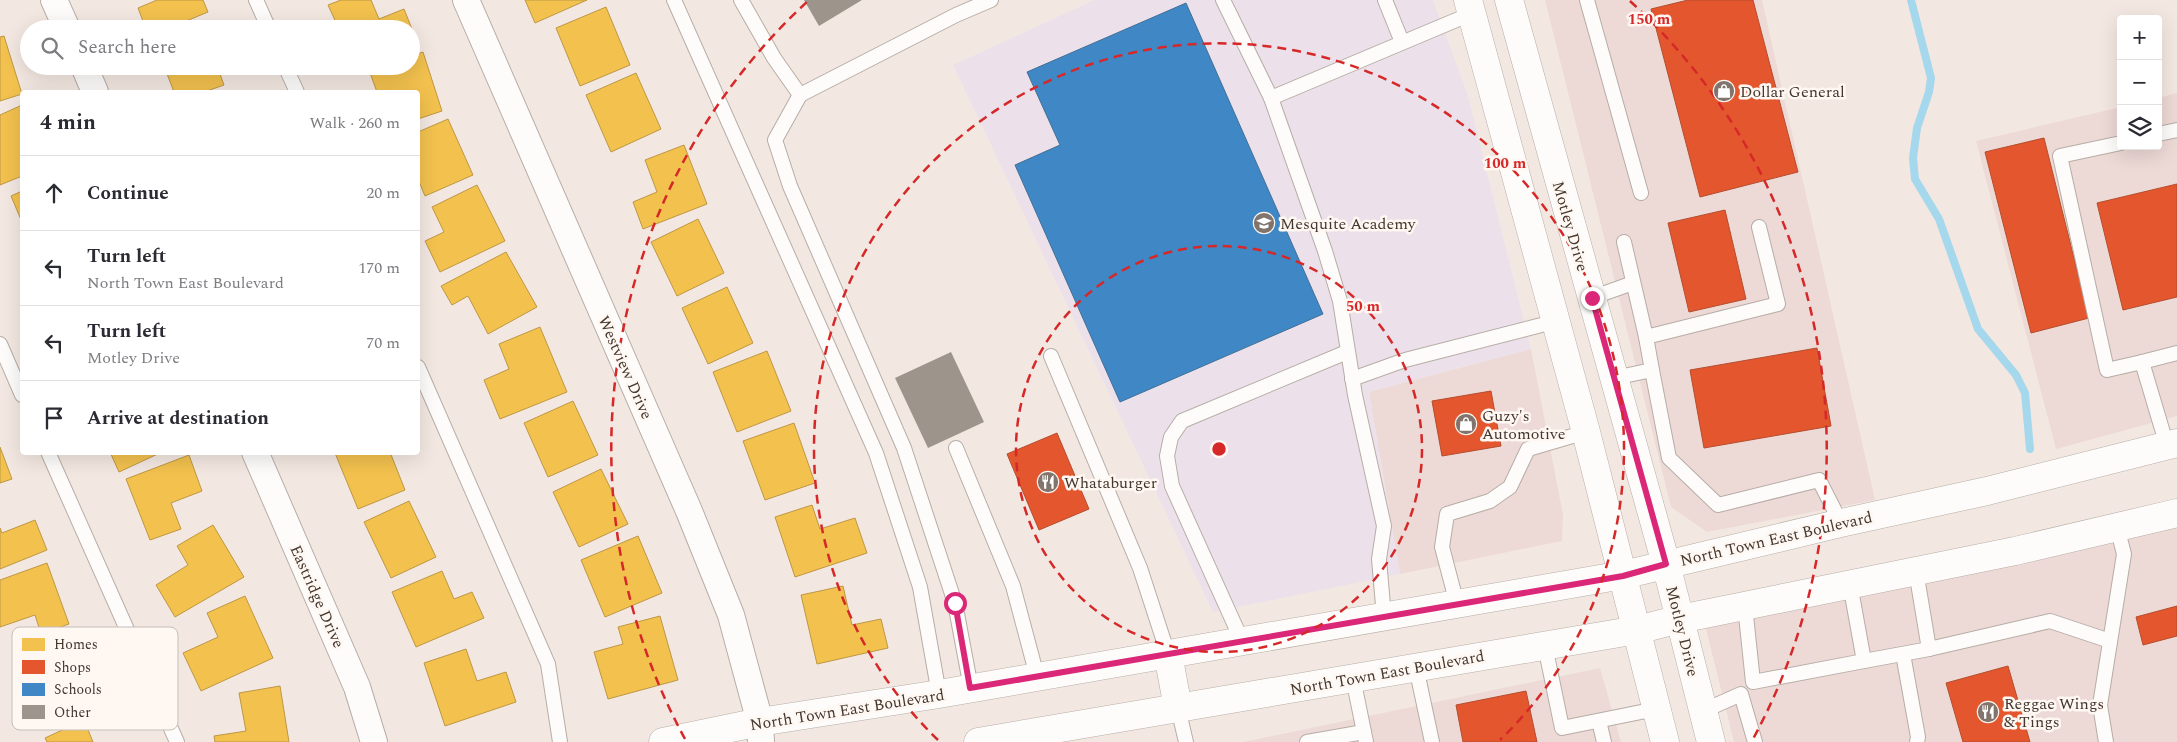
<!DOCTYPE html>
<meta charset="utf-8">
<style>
:root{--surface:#fff;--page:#f7f7f7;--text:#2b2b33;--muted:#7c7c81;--line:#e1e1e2}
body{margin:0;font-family:Spectral,serif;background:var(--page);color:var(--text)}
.controls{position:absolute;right:15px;top:15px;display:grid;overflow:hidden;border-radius:5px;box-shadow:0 5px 20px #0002}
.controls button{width:45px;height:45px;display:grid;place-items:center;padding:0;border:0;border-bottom:1px solid var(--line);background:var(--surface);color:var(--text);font:25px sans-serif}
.stop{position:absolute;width:15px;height:15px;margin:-11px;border:4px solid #db2777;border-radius:50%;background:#fff}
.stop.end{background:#db2777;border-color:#fff;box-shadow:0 1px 5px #0008}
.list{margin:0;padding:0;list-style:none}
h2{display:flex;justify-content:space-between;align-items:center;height:65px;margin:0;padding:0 20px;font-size:21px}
h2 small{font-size:16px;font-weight:400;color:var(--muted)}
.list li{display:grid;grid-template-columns:32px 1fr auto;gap:15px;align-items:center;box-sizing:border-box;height:75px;padding:0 20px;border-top:1px solid var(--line)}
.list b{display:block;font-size:19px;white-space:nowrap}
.list p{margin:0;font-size:16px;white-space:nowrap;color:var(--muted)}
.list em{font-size:16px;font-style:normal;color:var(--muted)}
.icon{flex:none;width:28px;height:28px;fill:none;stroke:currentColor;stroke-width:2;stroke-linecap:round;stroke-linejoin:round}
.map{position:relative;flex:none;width:2177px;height:742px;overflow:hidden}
.search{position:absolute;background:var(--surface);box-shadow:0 5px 20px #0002;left:20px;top:20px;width:400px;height:55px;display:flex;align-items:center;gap:12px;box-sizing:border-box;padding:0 18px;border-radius:28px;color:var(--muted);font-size:19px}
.panel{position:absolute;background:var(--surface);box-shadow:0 5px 20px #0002;left:20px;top:90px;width:400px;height:365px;border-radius:5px}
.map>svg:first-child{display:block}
.commercial{fill:#edd9d6}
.education{fill:#ece1ea}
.homes{fill:#f2c14e;stroke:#be9744}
.shops{fill:#e4572e;stroke:#b44d2e}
.schools{fill:#3f88c5;stroke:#406f97}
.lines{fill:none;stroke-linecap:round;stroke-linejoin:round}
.stream{stroke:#a5d7ed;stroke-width:8}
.building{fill:#9d958c}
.lane-casing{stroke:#b7ada6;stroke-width:16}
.street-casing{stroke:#b7ada6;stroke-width:28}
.secondary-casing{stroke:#b7ada6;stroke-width:29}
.lane{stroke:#fdfcfa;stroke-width:14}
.street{stroke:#fdfcfa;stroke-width:26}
.secondary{stroke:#fdfcfa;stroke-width:28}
.route{stroke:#db2777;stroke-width:6}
.ring{fill:none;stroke:#d62828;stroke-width:2.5;stroke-dasharray:9 6}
.labels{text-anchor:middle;stroke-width:5;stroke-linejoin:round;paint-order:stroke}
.poi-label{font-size:16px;fill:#43362d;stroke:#fef7f2;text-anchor:start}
.street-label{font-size:16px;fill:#43362d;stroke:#fef7f2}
.key{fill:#fef7f2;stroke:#c6bdb7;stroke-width:1}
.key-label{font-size:14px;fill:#43362d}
.centre{fill:#d62828;stroke:#fef7f2;stroke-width:2.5}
.ring-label{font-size:15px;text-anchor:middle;font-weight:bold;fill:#d62828;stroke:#fef7f2;stroke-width:5;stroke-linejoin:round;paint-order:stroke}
</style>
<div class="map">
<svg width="2177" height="742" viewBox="0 0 2177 742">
<rect width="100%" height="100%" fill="#f3e8e1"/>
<g class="commercial">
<path d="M1545 0H1762L1875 500 1707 532 1671 507Z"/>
<path d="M2177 93V416L2056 449 1976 141 2121 107V146H2158V98Z"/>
<path d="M1531 349 1563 515 1562 541 1400 574 1369 392Z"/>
<path d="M2177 520V742H1734L1705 625Z"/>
<path d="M1600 668 1621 742H1243Z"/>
</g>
<path class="education" d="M1094 0H1433L1468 96 1531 349 1369 392 1400 574 1213 612 953 65Z"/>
<g class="homes">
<path d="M157 0H203L208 12 167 29H146L138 8Z"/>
<path d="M341 0H371L379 19 404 9 416 39 411 41V29H339L328 5Z"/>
<path d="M525 0H587L535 23Z"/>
<path d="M606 7 630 65 580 86 556 28Z"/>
<path d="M4 36 22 94 0 101V37Z"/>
<path d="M423 52 442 111 418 119V92H377L369 70 380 66H411V56Z"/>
<path d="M164 66H217L224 85 204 92H174Z"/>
<path d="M636 73 661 129 611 152 586 95Z"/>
<path d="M22 105V176L0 185V115Z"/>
<path d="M448 119 473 175 425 196 418 179V132Z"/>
<path d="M684 145 707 204 643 229 633 202 657 192 645 160Z"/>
<path d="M477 185 505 241 440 272 425 241 444 232 432 207Z"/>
<path d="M22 191V222L11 196Z"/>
<path d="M698 219 724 273 677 296 651 242Z"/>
<path d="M506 252 537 307 488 334 468 296 452 305 441 286Z"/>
<path d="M727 287 753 343 708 364 682 308Z"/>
<path d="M540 327 567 392 500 419 484 380 509 369 499 344Z"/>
<path d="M767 351 791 411 737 432 713 372Z"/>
<path d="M573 401 598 455 548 477 524 423Z"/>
<path d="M794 423 815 483 765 500 743 441Z"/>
<path d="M0 447 12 479 0 483Z"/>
<path d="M110 452H162L119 472Z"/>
<path d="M390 452 405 490 358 509 335 453Z"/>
<path d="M189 455 202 491 171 503 181 529 150 540 126 479Z"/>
<path d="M601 469 628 524 579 547 553 492Z"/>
<path d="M409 501 436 557 391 578 364 522Z"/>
<path d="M812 505 820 529 855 518 867 553 795 577 775 517Z"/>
<path d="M35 520 47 550 0 569V528L2 533Z"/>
<path d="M213 525 244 577 175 617 156 585 188 565 177 546Z"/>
<path d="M638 536 662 593 605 617 581 560Z"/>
<path d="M47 563 69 624 41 634 35 615 0 627V580Z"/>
<path d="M442 571 454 599 472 592 484 618 416 647 392 592Z"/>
<path d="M843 586 852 625 881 619 888 648 817 664 801 595Z"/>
<path d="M245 596 273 658 201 691 183 653 218 637 207 613Z"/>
<path d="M660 616 678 680 608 699 594 652 623 644 618 627Z"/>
<path d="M466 649 477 681 506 672 516 702 445 726 424 663Z"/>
<path d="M280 686 289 742H215L214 736 246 731 239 693Z"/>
<path d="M84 720 93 742H47L45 738Z"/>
</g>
<g class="shops">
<path d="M1688 0H1753L1798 172 1700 197 1651 9Z"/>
<path d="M2044 138 2089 318 2031 333 1985 152Z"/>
<path d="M2177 184V297L2123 310 2097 203Z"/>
<path d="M1725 210 1746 299 1689 312 1668 223Z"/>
<path d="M1817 348 1831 426 1704 448 1690 370Z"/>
<path d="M1491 391 1501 446 1442 456 1432 401Z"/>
<path d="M1057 433 1089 509 1039 530 1007 454Z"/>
<path d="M2177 606V636L2143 645 2136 617Z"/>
<path d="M2008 666 2030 742H1963L1946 683Z"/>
<path d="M1526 691 1537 742H1463L1456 705Z"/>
</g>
<path class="schools" d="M1186 3 1323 314 1120 402 1015 165 1060 145 1027 72Z"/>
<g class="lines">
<path class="stream" d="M1911 0 1931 78 1929 92 1917 128 1913 158 1915 179 1939 219 1978 329 2016 375 2025 393 2030 449"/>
</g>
<g class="building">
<path d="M804 0H862L819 26Z"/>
<path d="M951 352 984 422 928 448 895 378Z"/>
</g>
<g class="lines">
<g class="lane-casing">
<g id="lane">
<path d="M256 0 269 29"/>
<path d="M674 0 876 453 920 587 939 694"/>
<path d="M741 0 774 58 800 95 956 15 991 0"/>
<path d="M1223 0 1271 98"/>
<path d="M1385 0 1402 42"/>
<path d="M1587 0 1641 193"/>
<path d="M285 66 297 92"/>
<path d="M800 95 775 140 790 186 904 448 955 603 971 688"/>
<path d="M2158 134 2177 130"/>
<path d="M2121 143 2060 156 2107 370 2142 362"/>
<path d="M1624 242 1646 337 1778 304 1759 227"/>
<path d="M1591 298 1633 283"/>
<path d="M1646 337 1652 370"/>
<path d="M0 344 22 395"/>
<path d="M1051 356 1140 568 1168 654"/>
<path d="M418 367 548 664 560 742"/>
<path d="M1614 378 1652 370 1669 458 1718 505 1819 480 1841 523"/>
<path d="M1352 379 1405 360 1557 321"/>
<path d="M2167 446 2142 362 2177 353"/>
<path d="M956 448 1013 586 1037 676"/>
<path d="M48 452 177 742"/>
<path d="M1916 571 1929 649 2050 621 2110 641"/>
<path d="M1850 584 1864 661 1929 649"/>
<path d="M1457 604 1442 547 1447 514 1490 501 1510 487 1528 449 1586 432"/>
<path d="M1745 606 1753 682 1864 661"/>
<path d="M1384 617 1379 559 1384 526 1355 395 1340 301 1325 251 1271 98 1473 13"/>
<path d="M1242 641 1172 486 1167 456 1171 437 1182 421 1347 352"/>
<path d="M1545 646 1562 728 1656 709"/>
<path d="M1903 654 1918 737 1917 742"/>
<path d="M1416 667 1432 742"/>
<path d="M1353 678 1366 742"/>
<path d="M1178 708 1186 742"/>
<path d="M1703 711 1741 694 1755 742"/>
<path d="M1599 721 1604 742"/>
<path d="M1307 742 1364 732"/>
<path d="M2106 742 2100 705 2124 554 2117 527"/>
</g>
</g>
<g class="street-casing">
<g id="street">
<path d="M54 0 67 29"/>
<path d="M466 0 689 511 731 615 760 722 761 742"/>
<path d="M84 66 95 92"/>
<path d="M255 452 357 687 374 742"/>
</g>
</g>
<g class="secondary-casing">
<g id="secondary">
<path d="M1468 0 1586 432 1665 742"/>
<path d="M1509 0 1666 564 1711 742"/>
<path d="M1168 654 1178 708"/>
<path d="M663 742 760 722 939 694 1623 575 1841 523 1987 491 2177 443"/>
<path d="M978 742 1637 630 1680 619 2015 551 2177 513"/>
</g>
</g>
<use href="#lane" class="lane"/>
<use href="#street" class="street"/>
<use href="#secondary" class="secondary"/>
</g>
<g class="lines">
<path class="route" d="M955 603 970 688 1623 576 1666 564 1592 298"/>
</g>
<g class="ring">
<circle cx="1219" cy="449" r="203"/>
<path d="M938 740A405 405 0 1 1 1500 740"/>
<path d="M685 739A608 608 0 0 1 808 1M1630 1A608 608 0 0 1 1753 739"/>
</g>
<defs>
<g id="shop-disc" transform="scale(1.125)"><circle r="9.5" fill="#81746c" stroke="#fef7f2"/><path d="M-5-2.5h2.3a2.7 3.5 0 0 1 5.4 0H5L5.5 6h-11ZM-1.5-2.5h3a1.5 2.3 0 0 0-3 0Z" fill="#fff"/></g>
<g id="school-disc" transform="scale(1.125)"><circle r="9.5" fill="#81746c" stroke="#fef7f2"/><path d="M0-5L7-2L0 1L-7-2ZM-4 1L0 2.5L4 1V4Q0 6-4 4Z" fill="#fff"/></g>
<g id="restaurant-disc" transform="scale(1.125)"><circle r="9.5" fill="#81746c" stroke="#fef7f2"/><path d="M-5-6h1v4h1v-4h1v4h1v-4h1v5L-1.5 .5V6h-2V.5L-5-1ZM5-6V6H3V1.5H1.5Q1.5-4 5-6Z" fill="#fff"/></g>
</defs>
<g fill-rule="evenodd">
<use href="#shop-disc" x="1724" y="91"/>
<use href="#school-disc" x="1264" y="223"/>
<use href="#shop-disc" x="1466" y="424"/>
<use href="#restaurant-disc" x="1048" y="482"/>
<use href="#restaurant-disc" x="1988" y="712"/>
</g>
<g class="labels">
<g class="poi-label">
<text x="1740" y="97">Dollar General</text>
<text x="1280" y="229">Mesquite Academy</text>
<text x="1482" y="421">Guzy's<tspan x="1482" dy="18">Automotive</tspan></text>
<text x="1064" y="488">Whataburger</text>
<text x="2004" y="709">Reggae Wings<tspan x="2004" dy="18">&amp; Tings</tspan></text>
</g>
<g class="street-label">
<text transform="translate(1571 226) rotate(74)" y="6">Motley Drive</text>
<text transform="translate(626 367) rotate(66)" y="6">Westview Drive</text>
<text transform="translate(1776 538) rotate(-13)" y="6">North Town East Boulevard</text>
<text transform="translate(318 596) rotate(66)" y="6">Eastridge Drive</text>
<text transform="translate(1683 631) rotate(76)" y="6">Motley Drive</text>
<text transform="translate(1387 672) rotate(-10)" y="6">North Town East Boulevard</text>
<text transform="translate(847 709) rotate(-9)" y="6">North Town East Boulevard</text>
</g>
</g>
<rect x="12" y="627" width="166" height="103" rx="8" class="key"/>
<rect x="22" y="638" width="23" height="13" fill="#f2c14e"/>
<rect x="22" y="660" width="23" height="14" fill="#e4572e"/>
<rect x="22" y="683" width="23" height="13" fill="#3f88c5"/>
<rect x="22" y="705" width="23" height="14" fill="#9d958c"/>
<g class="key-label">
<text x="54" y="649">Homes</text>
<text x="54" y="672">Shops</text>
<text x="54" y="694">Schools</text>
<text x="54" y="717">Other</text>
</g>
<circle cx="1219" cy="449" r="8" class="centre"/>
<g class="ring-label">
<text x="1649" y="24">150 m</text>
<text x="1505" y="168">100 m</text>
<text x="1363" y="311">50 m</text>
</g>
</svg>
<div class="controls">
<button>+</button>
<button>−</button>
<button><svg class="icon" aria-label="layers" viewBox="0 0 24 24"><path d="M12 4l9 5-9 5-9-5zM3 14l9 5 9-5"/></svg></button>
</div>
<div class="stop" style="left:955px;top:603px"></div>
<div class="stop end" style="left:1592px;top:298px"></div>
<div class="search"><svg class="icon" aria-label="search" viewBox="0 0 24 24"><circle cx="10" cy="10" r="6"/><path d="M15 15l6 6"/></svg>Search here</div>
<section class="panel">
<h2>4 min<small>Walk · 260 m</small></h2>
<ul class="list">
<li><svg class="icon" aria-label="ahead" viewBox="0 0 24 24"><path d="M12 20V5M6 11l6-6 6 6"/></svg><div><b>Continue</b></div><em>20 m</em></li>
<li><svg class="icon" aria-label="left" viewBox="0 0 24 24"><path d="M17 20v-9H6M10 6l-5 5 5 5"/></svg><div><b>Turn left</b><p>North Town East Boulevard</p></div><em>170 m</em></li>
<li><svg class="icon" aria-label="left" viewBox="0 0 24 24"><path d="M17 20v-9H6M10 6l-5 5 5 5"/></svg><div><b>Turn left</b><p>Motley Drive</p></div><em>70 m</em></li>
<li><svg class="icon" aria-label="arrive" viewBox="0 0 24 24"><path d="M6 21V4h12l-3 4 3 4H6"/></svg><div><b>Arrive at destination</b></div></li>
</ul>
</section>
</div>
